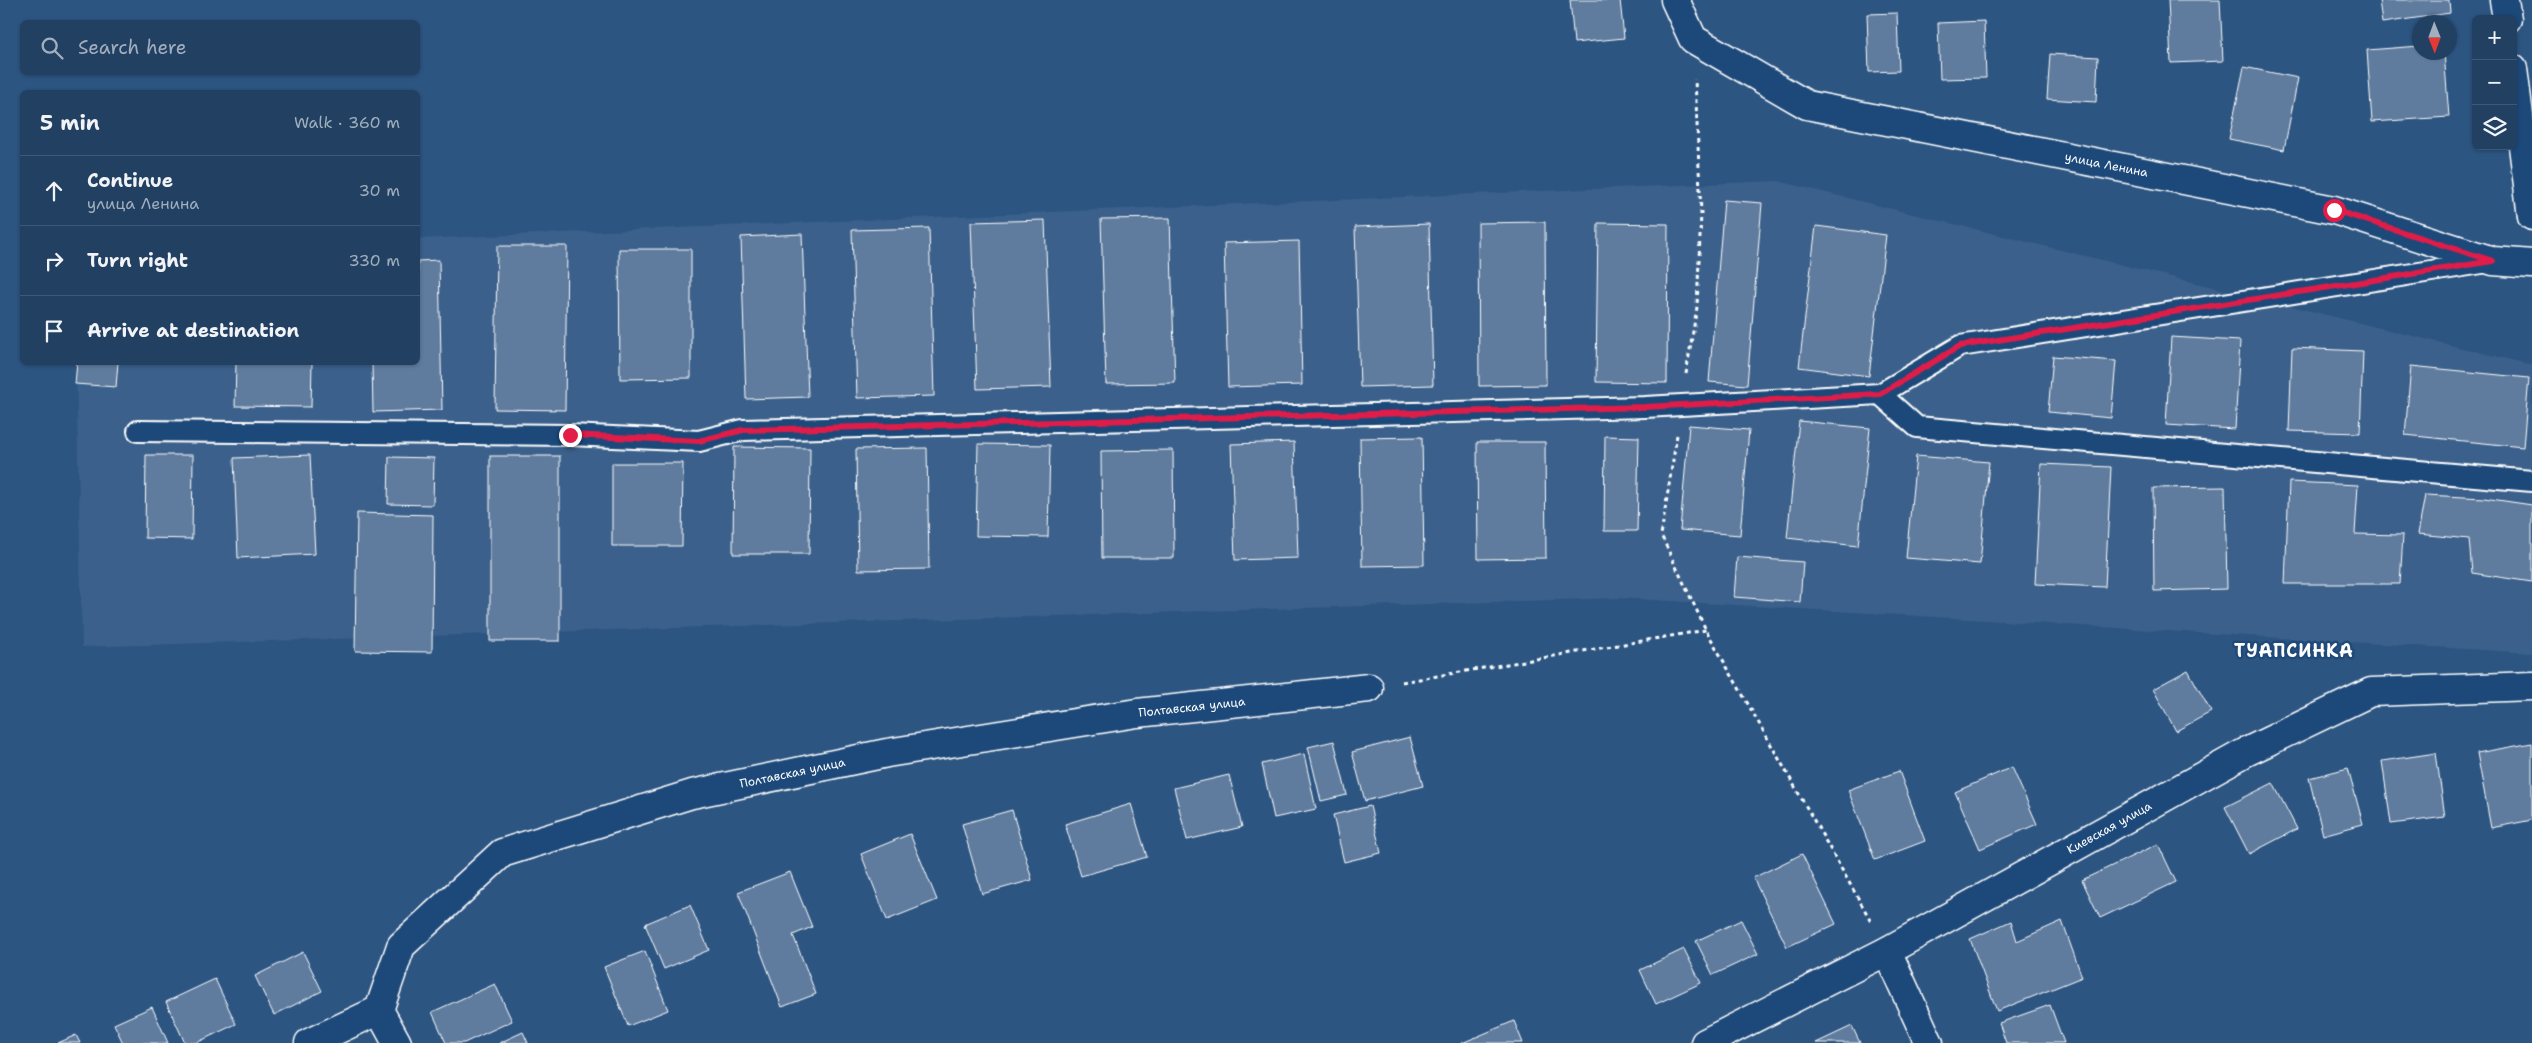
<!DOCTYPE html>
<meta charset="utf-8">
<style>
:root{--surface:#214062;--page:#2d4b6b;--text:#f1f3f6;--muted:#a2afbe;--line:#3e5977}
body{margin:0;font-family:"Shantell Sans",sans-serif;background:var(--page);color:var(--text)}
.controls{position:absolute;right:15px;top:15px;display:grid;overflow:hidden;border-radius:8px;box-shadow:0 1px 4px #0004}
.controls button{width:45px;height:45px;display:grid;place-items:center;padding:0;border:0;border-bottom:1px solid var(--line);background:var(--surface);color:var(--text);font:25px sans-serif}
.compass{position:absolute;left:2412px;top:15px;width:45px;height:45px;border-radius:50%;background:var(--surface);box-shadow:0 1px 4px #0004;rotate:179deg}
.stop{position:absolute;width:15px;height:15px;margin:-11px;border:4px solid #e11d48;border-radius:50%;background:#fff}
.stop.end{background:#e11d48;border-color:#fff;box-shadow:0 1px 5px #0008}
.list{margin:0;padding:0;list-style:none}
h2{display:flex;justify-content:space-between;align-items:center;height:65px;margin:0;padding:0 20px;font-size:21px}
h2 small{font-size:16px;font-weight:400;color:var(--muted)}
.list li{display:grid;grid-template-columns:32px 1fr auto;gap:15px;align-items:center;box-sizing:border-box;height:70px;padding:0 20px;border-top:1px solid var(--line)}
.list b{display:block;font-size:19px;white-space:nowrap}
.list p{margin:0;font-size:16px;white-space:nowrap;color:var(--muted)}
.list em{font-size:16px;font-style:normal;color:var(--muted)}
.icon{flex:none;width:28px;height:28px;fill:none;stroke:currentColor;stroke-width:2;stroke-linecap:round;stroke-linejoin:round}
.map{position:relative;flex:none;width:2532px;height:1043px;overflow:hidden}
.search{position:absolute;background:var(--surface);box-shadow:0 1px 4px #0004;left:20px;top:20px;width:400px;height:55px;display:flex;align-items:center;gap:12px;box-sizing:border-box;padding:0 18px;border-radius:8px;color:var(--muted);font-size:19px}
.panel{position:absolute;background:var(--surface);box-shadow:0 1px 4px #0004;left:20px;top:90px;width:400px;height:275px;border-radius:8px}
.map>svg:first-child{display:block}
.built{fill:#3b618b}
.building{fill:#5e7c9f;stroke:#fff}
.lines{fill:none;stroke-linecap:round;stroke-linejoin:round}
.lane-casing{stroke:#fff;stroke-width:24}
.street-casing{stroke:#fff;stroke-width:31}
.path{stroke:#fff;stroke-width:3;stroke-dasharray:4 4;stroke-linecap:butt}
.lane{stroke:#1f4a7a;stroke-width:20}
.street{stroke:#1f4a7a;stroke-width:28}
.route{stroke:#e11d48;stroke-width:6}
.labels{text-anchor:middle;stroke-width:5;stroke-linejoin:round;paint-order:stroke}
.street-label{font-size:12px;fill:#fff;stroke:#1f4a7a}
.district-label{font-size:18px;font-weight:bold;letter-spacing:1px;fill:#fff;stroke:#1f4a7a}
</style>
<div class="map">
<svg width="2532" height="1043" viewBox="0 0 2532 1043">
<rect width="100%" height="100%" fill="#2c5582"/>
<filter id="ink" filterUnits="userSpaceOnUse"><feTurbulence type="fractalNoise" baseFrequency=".02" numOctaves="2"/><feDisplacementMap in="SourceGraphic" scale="10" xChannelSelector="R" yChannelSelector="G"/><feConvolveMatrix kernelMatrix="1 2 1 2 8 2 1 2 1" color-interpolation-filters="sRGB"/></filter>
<g filter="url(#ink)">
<path class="built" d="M1778 181 2532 365V653L1619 598 82 647 76 363 418 362V239Z"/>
<g class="building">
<path d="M1570 0H1620L1624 38 1574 43Z"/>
<path d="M2168 0H2220L2223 61 2171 63Z"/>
<path d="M2379 0H2449L2450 13 2382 23Z"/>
<path d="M1897 13 1899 71 1869 72 1867 14Z"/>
<path d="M1984 21 1986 78 1940 79 1938 23Z"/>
<path d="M2420 46V52H2444L2449 117 2372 122 2367 50Z"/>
<path d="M2050 54 2098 57 2096 102 2047 99Z"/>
<path d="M2244 67 2298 78 2284 150 2229 139Z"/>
<path d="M1724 200 1762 203 1747 385 1709 382Z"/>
<path d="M1170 218 1175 383 1106 384 1101 219Z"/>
<path d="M1045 220 1051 387 977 389 971 222Z"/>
<path d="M1545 222 1546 385 1479 386 1478 223Z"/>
<path d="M1598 223 1668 224 1667 383 1596 382Z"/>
<path d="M1429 224 1433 385 1360 387 1355 227Z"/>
<path d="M1816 226 1886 235 1869 376 1799 367Z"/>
<path d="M929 228 934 396 857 398 852 230Z"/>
<path d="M802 234 808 397 746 399 741 237Z"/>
<path d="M1299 241 1302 385 1228 387 1224 243Z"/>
<path d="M497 246H567L565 410 495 409Z"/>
<path d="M619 249H691V378L620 379Z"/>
<path d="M439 260 442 410 373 412 372 362H418V261Z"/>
<path d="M2171 337 2240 341 2235 429 2166 425Z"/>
<path d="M2292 348 2363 351 2360 433 2289 431Z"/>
<path d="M2053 356 2116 361 2111 418 2048 412Z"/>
<path d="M77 362H118L116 387 75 384Z"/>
<path d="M236 362H312L311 407 235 406Z"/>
<path d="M2411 366 2529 378 2523 447 2405 435Z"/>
<path d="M1799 421 1870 428 1858 546 1787 538Z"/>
<path d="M1689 425 1749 430 1740 535 1680 530Z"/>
<path d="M1605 436 1639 437 1637 531H1604Z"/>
<path d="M1422 437 1424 565 1362 566 1360 438Z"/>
<path d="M1294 442 1298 558 1235 560 1231 444Z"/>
<path d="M1477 442H1545L1546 558 1478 559Z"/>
<path d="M978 444 1050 445 1048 537 976 536Z"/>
<path d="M734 447 810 448 809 554H733Z"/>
<path d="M927 448 929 569 858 570 856 449Z"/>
<path d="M1173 450 1174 558H1102L1101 451Z"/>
<path d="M146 455H193L192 539 145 538Z"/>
<path d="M310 455 315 554 238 558 234 458Z"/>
<rect x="490" y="456" width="70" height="185"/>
<path d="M1916 456 1989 462 1980 564 1906 558Z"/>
<path d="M389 457 434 458 433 505 388 504Z"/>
<path d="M612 463H683L682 546H612Z"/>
<path d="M2041 464 2111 467 2105 587 2035 584Z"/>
<path d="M2289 482 2358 485 2355 534 2403 535 2400 584H2285Z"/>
<path d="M2225 487 2227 589 2154 591 2153 488Z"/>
<path d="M2425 495 2484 498 2532 505V582L2472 573 2469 539 2418 534Z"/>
<path d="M357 513 433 515 432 652 355 651Z"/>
<path d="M1737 557 1803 562 1800 602 1734 597Z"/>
<path d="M2188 670 2211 712 2176 731 2153 689Z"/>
<path d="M1410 737 1423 786 1365 801 1352 752Z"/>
<path d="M1334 741 1347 795 1321 801 1308 747Z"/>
<path d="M2532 743V820L2491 828 2477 753Z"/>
<path d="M2436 753 2445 817 2391 824 2382 761Z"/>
<path d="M1304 754 1316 809 1274 818 1262 764Z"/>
<path d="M2012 767 2037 824 1980 849 1955 792Z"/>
<path d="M2348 768 2363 824 2323 835 2309 778Z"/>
<path d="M1899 771 1925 841 1875 860 1848 790Z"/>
<path d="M1229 775 1242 827 1187 840 1174 788Z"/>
<path d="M2273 783 2297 829 2249 854 2225 807Z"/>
<path d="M1131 804 1147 857 1081 876 1065 824Z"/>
<path d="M1370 806 1381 853 1344 862 1333 815Z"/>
<path d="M1012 810 1032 880 982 894 962 824Z"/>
<path d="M910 834 937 900 887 920 861 854Z"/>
<path d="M2158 844 2176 882 2100 918 2082 880Z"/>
<path d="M1802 854 1836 924 1787 947 1753 878Z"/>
<path d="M790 872 812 927 793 935 816 994 782 1007 738 892Z"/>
<path d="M690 905 709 950 664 969 645 924Z"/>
<path d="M1741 920 1758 954 1713 975 1696 941Z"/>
<path d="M2011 921 2017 941 2062 921 2082 977 1997 1011 1970 939Z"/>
<path d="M1684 949 1701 983 1656 1004 1640 970Z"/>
<path d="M645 951 668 1010 628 1026 604 967Z"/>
<path d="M303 952 322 991 274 1015 255 976Z"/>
<path d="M215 979 236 1024 196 1043H185L166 1002Z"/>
<path d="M495 984 512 1021 464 1043H446L432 1012Z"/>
<path d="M2050 1005 2064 1043H2006L1999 1023Z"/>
<path d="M152 1007 168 1043H123L114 1024Z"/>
<path d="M1514 1021 1523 1043H1462Z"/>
<path d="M1852 1026 1860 1043H1816Z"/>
<path d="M523 1032 528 1043H499Z"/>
<path d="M76 1035 80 1043H58Z"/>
</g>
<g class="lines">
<g class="lane-casing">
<g id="lane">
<path d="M1880 394 1960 346 2488 262"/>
<path d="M138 431 570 435 699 441 743 430 1645 407 1880 394 1917 427 2532 481"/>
</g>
</g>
<g class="street-casing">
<g id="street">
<path id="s1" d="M1675 0 1693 39 1807 105 2334 210 2493 261 2532 264"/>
<path d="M2504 0 2507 19"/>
<path d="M2513 69 2532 216"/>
<path d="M1887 951 1929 1043"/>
<path d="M379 1010 397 1043"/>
<path id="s2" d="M309 1043 379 1010 401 946 502 853 692 794 887 753 1137 713 1369 688"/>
<path id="s3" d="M1705 1043 1887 951 2246 752 2371 692 2532 686"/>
</g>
</g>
<g class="path">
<path d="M1686 374 1697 307 1701 213 1695 79"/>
<path d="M1677 435 1661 535 1706 630 1871 921"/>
<path d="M1402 682 1706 630"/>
</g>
<use href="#lane" class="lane"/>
<use href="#street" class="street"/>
</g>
</g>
<g class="lines" filter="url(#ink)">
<path class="route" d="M570 435 699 441 743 430 1645 407 1880 394 1960 346 2493 261 2334 210"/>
</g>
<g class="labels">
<g class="street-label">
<text dy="4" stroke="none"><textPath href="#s1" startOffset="480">улица Ленина</textPath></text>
<text dy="4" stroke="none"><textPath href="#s2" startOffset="989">Полтавская улица</textPath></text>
<text dy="4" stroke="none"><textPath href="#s2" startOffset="584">Полтавская улица</textPath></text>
<text dy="4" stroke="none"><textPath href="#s3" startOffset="458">Киевская улица</textPath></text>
</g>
<g class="district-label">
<text x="2294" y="657">ТУАПСИНКА</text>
</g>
</g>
</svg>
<div class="controls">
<button>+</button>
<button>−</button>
<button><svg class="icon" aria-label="layers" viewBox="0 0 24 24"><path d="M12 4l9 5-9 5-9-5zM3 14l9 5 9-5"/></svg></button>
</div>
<svg class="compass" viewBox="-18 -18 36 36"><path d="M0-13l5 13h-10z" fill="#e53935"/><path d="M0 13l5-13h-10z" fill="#a2afbe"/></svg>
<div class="stop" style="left:2334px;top:210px"></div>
<div class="stop end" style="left:570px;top:435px"></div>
<div class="search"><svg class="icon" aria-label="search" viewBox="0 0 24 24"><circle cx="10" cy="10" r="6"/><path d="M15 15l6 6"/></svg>Search here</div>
<section class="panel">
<h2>5 min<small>Walk · 360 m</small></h2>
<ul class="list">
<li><svg class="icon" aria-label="ahead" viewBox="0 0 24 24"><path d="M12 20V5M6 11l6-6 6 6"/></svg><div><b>Continue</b><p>улица Ленина</p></div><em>30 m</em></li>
<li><svg class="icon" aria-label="right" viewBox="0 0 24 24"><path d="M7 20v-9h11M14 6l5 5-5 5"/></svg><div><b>Turn right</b></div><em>330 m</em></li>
<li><svg class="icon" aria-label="arrive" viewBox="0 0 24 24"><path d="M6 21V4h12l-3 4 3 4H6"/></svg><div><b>Arrive at destination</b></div></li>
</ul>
</section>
</div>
